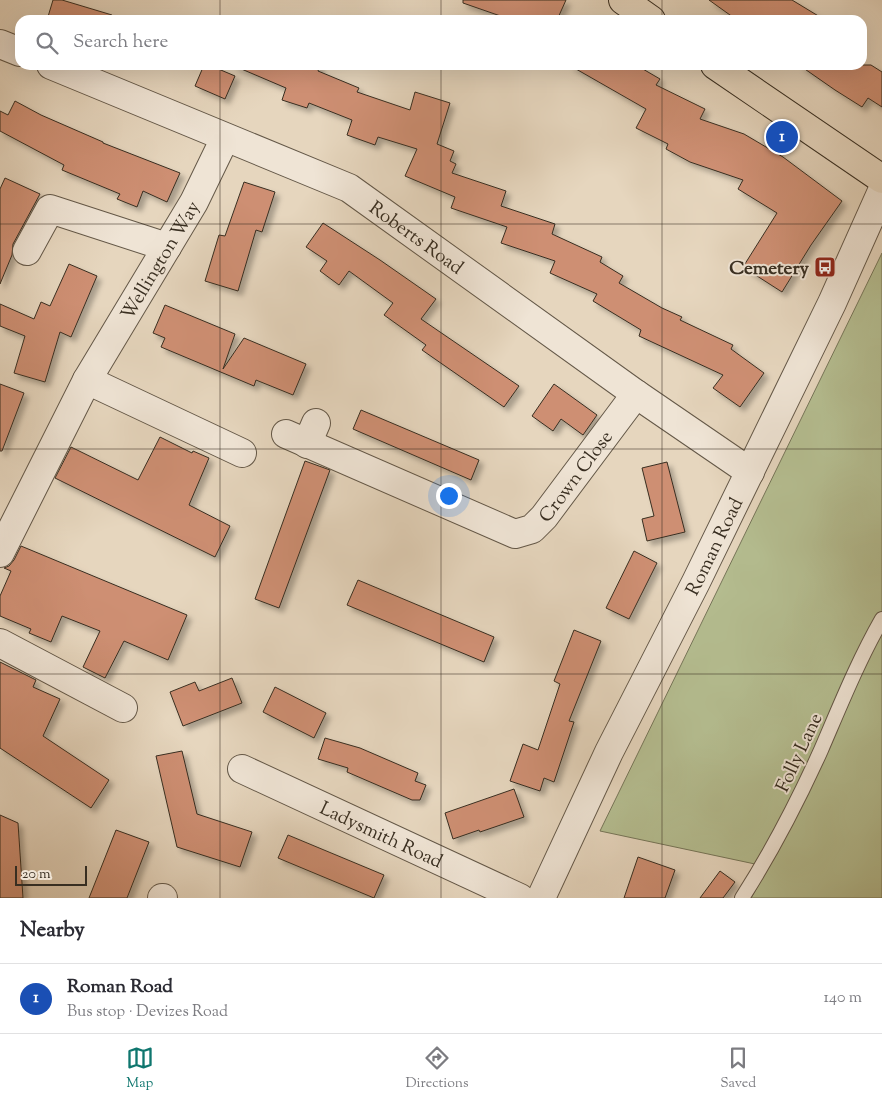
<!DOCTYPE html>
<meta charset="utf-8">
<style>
:root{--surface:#fff;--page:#f7f7f7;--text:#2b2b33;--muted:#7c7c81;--line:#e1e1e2;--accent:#0f766e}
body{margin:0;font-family:"Sorts Mill Goudy",serif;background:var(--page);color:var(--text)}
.scale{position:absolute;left:15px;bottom:12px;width:72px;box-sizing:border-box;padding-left:5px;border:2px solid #382e21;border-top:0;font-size:14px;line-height:18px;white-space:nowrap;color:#382e21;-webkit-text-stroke:4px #efe4d5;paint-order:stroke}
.you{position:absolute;left:448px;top:495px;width:18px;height:18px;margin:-12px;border:4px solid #fff;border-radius:50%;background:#1a73e8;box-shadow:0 0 0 8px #1a73e833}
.badge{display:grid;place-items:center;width:32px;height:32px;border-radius:50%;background:var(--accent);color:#fff;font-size:16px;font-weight:700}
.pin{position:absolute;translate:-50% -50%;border:2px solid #fff;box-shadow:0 1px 5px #0006}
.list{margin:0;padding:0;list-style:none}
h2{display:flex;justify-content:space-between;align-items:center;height:65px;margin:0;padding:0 20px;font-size:21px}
h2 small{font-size:16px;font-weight:400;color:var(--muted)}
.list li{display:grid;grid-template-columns:32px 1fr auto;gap:15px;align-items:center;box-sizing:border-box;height:70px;padding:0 20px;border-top:1px solid var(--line)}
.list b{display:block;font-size:19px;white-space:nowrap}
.list p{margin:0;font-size:16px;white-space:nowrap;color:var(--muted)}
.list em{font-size:16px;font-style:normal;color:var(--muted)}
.icon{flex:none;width:28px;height:28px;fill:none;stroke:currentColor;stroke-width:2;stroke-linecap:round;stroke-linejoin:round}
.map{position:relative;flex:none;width:882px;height:898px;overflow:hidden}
.search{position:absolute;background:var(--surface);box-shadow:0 5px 20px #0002;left:15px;right:15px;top:15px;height:55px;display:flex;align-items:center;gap:12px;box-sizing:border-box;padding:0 18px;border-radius:15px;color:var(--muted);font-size:19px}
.sheet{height:135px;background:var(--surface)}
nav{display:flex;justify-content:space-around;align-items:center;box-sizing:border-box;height:70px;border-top:1px solid var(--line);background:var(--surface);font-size:14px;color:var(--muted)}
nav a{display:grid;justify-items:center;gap:2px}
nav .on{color:var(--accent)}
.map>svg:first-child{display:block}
.green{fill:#b5be91;stroke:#767659}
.building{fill:#ce8f73;stroke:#382e21;filter:url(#shadow)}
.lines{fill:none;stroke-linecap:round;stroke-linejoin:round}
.lane-casing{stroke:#645848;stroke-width:16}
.street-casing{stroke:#645848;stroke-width:30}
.primary-casing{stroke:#382e21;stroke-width:30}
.lane{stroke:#efe4d5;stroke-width:14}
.street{stroke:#efe4d5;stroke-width:28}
.primary{stroke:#e6d6be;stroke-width:28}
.grid{fill:none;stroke:#382e21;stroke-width:1;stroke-opacity:0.55}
.labels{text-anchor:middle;stroke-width:4;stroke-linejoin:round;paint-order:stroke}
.street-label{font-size:19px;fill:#382e21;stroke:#efe4d5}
.poi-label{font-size:19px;font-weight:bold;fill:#382e21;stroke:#efe4d5;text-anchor:end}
</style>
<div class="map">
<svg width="882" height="898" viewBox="0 0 882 898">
<defs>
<filter id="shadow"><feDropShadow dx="4.5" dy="4.5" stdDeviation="2.5" flood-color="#0004"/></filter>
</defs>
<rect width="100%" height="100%" fill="#e6d6be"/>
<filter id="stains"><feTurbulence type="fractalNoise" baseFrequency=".004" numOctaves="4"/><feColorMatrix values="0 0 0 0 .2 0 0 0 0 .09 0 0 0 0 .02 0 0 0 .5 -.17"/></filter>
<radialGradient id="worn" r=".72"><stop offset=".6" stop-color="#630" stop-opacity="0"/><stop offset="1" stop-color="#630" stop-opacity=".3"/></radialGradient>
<path class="green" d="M882 253V898H751L769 867 600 831Z"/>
<g class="building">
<path d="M53 0H62L112 15V20H47Z"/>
<path d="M463 0H566L557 20H512L463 3Z"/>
<path d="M709 0H792L825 20H737Z"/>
<path d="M204 65H209L235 76 225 99 195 86Z"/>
<path d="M232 65H320L318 71 359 88 357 92 410 110 415 92 450 103 437 144 454 151 450 161 456 164 452 173 506 191 501 206 555 224 552 234 602 257 600 262 623 276 619 283 662 308 682 317 680 320 733 345 731 349 764 373 740 407 713 388 723 375 639 336 641 330 593 301 597 294 550 273 555 261 501 243 507 227 451 208 455 197 405 176 417 149 378 137 375 145 347 135 352 120 309 103 307 108 282 100 286 88Z"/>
<path d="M569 65H636L660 79 656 85 705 109 700 119 744 134 783 157 842 201 811 245 782 292 743 267 777 213 738 189 743 180 690 162 666 149 668 144 636 128 646 109Z"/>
<path d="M799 65H871L882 72V107L868 98 862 107 835 90Z"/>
<path d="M15 101 41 115 103 142V143L180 173 167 202 143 191 137 207 117 199 120 194 62 170 64 165 0 131V111L8 115Z"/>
<path d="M5 178 40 194 13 244 12 255 0 284V189Z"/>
<path d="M244 182 275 192 262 232 256 230 238 291 205 281 219 235 225 236Z"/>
<path d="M323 223 380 260 436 299 421 319 519 386 504 407 422 350 426 345 384 315 393 303 349 271 339 285 320 271 327 261 306 247Z"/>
<path d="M69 264 97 276 71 337 60 332 45 382 14 373 25 336 0 326V304L34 319 41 302 50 306Z"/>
<path d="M165 305 235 334 223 369 244 338 306 364 293 395 256 380 254 386 161 347 165 338 153 333Z"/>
<path d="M0 384 24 393 2 451H0Z"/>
<path d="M554 384 597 415 583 435 561 419 553 431 532 416Z"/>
<path d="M361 410 479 460 471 480 353 429Z"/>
<path d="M160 437 192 453 193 451 209 458 189 505 230 526 215 557 55 478 71 447 138 480Z"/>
<path d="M305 461 330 470 279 608 255 599Z"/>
<path d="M667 462 685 532 647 541 642 519 654 516 642 468Z"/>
<path d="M21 546 187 615 168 660 124 641 105 678 83 667 100 631 62 616 51 642 29 633 31 629 0 616V596L11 571 4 568 9 566 14 560Z"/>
<path d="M634 551 657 563 629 619 606 608Z"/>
<path d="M358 580 494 637 484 662 347 605Z"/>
<path d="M574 630 601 641 569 721 574 722 554 782 544 778 540 791 510 781 523 744 538 750 560 684 554 681Z"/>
<path d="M0 662 36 680 33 687 60 699 43 736 109 780 91 808 0 748Z"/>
<path d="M232 678 242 703 183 726 170 692 195 682 199 691Z"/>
<path d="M275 687 326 713 314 738 263 712Z"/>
<path d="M325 738 360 748 418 773 415 781 426 785 420 800H412L347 772 348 768 318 759Z"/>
<path d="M182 751 197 814 252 832 240 867 177 847 156 756Z"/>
<path d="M514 789 524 817 480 832 479 830 453 839 445 813Z"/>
<path d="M0 815 18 823 23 898H0Z"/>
<path d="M116 830 149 842 127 898H89Z"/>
<path d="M288 835 384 875 374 898 278 858Z"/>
<path d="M638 857 675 870 665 898H624Z"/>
<path d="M720 871 735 882 723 898H700Z"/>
</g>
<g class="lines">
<g class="lane-casing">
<path id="lane" d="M742 898C772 851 798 801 821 750 840 706 858 661 882 619"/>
</g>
<g class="street-casing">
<g id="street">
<path d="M0 44 20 52"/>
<path id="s1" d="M51 65 349 188 636 394 750 472"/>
<path d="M27 251 50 209 167 247"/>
<path d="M87 380 242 453"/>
<path id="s2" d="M286 434 515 534 532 529 544 517 636 394"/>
<path d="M307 444 316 423"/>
<path id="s3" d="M0 553 87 380 194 202 225 138"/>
<path d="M0 643 123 708"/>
<path id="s4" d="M242 769 520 898"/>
<path d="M162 898H163"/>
<path id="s5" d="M541 898 609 752 696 582 832 303 882 191"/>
</g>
</g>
<g class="primary-casing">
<g id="primary">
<path d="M623 0 651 20"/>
<path d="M715 65 882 179"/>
</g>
</g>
<use href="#lane" class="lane"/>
<use href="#street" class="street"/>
<use href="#primary" class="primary"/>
</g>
<path class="grid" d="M220 0V20M441 0V20M662 0V20M220 65V898M441 65V898M662 65V898M0 224H882M0 449H882M0 674H882"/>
<defs>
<g id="bus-square" transform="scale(1.125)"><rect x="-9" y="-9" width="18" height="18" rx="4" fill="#8f2418" stroke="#efe4d5"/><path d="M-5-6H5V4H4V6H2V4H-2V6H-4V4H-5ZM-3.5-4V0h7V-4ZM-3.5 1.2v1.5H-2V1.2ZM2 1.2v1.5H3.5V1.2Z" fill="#fff"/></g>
</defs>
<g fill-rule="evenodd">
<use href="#bus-square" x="825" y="267"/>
</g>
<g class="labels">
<g class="street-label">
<text dy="7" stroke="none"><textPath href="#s1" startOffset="406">Roberts Road</textPath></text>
<text dy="7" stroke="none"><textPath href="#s3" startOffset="334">Wellington Way</textPath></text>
<text dy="7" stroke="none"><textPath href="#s2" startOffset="336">Crown Close</textPath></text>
<text dy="7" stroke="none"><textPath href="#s5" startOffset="392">Roman Road</textPath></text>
<text transform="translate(798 752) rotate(-65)" y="7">Folly Lane</text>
<text dy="7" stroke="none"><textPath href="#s4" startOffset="154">Ladysmith Road</textPath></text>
</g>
<g class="poi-label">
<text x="809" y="274">Cemetery</text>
</g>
</g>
<rect width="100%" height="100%" filter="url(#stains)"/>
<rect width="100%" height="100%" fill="url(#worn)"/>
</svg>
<div class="scale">20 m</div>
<div class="you"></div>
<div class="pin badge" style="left:782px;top:137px;background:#1a4fb4">1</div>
<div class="search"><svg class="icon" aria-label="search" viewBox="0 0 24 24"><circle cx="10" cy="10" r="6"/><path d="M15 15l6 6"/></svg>Search here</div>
</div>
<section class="sheet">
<h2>Nearby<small></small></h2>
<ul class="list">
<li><span class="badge" style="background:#1a4fb4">1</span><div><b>Roman Road</b><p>Bus stop · Devizes Road</p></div><em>140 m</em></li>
</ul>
</section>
<nav>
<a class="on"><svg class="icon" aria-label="map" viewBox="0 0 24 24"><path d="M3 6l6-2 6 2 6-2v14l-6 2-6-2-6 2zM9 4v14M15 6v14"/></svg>Map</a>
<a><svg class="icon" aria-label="directions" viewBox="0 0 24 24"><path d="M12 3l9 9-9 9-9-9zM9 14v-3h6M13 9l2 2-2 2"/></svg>Directions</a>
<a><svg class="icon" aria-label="saved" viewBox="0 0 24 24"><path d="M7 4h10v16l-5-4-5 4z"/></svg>Saved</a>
</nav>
